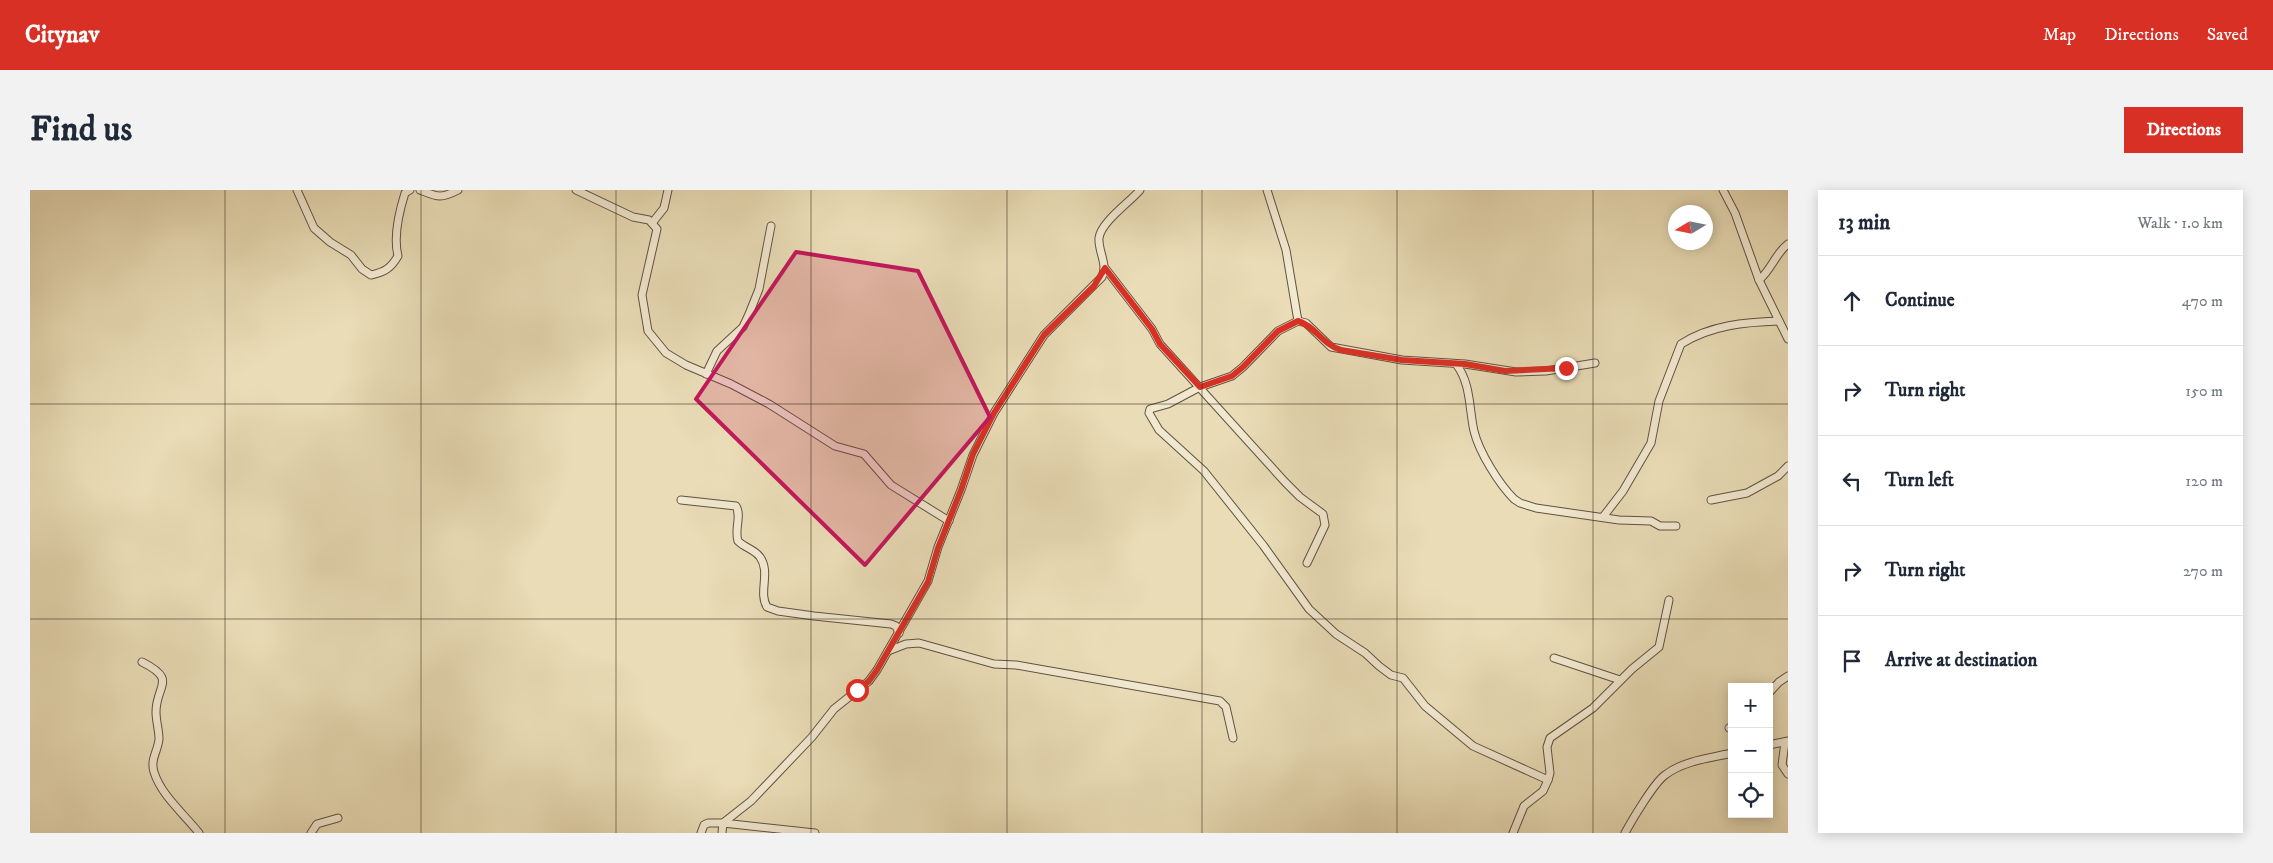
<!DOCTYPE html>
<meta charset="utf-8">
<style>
:root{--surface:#fff;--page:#f2f2f3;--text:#1f2937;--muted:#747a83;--line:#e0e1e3;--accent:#d93025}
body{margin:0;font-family:"IM FELL DW Pica",serif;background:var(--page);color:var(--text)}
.controls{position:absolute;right:15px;bottom:15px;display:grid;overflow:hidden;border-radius:0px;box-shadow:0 2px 12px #0003}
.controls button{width:45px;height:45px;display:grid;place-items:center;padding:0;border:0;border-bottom:1px solid var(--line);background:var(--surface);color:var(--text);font:25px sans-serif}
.compass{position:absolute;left:1638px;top:15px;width:45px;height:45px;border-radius:50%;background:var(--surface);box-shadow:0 2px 12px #0003;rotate:260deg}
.stop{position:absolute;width:15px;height:15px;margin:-11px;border:4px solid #d93025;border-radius:50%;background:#fff}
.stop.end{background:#d93025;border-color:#fff;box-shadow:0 1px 5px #0008}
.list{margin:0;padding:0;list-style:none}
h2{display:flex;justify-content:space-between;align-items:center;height:65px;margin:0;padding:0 20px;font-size:21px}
h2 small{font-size:16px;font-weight:400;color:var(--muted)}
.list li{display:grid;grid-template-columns:32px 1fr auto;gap:15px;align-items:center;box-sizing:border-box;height:90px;padding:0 20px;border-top:1px solid var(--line)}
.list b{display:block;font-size:19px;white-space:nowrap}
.list em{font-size:16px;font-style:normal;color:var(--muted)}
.icon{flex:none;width:28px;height:28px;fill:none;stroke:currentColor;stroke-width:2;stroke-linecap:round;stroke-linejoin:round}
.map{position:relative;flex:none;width:1758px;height:643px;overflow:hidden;border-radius:0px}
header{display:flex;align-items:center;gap:30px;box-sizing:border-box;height:70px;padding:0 25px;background:var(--accent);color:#fff}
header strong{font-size:24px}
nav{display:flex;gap:28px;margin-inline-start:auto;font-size:18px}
.intro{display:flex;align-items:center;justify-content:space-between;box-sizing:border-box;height:120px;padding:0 30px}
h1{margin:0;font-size:35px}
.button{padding:12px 22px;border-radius:0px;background:var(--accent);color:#fff;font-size:18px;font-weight:700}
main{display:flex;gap:30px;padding:0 30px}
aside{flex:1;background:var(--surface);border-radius:0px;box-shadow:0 2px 12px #0003}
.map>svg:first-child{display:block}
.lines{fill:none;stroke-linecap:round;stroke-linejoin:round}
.minor-casing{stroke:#605340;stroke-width:9}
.minor{stroke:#f1e8d0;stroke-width:7}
.route{stroke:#d93025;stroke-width:6}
.marked{fill:#c2185b;fill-opacity:0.2;stroke:#c2185b;stroke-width:4;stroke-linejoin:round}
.grid{fill:none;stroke:#322518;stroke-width:1;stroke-opacity:0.55}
</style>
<header>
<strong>Citynav</strong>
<nav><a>Map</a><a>Directions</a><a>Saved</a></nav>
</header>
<div class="intro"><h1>Find us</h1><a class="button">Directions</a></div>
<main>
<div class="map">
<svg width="1758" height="643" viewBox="0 0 1758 643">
<rect width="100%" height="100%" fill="#e9dcb6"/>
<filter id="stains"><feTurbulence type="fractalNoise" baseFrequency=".004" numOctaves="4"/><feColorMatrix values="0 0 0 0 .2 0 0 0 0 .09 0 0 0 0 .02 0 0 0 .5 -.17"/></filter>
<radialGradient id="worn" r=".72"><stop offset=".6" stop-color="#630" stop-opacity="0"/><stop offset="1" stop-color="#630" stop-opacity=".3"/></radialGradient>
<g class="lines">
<g class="minor-casing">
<g id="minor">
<path d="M267 0 284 38 300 52 321 65 332 79 341 85C355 82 361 78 368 66 363 46 369 22 375 3L380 0"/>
<path d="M390 0C408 7 410 9 428 0"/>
<path d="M546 0 603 27 619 30 627 39 612 105 618 141 636 163 656 175 701 194 739 214 805 256 834 264 861 295 919 331"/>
<path d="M1237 0 1256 60 1268 131"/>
<path d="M1693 0 1705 23 1729 90 1758 149"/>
<path d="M623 32 634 18 638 0"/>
<path d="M1075 78 1122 139 1130 154 1255 292 1270 307 1293 324 1295 335 1277 373"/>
<path d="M1729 90C1742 79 1745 64 1758 54"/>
<path d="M1426 174C1441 193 1439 219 1444 241 1449 262 1469 294 1484 309L1490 313 1506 318 1589 330 1621 331 1630 336H1646"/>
<path d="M676 184 687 161 713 137 719 124 729 99 741 36"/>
<path d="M651 310 706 316C712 326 704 339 708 351 715 358 724 359 730 367 741 383 728 402 737 417L748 421 784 426 861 434 866 436 869 443"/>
<path d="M1681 310 1717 303 1748 286 1758 276"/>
<path d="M1573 327 1593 301 1621 253 1629 211 1651 154C1681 135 1716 132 1749 131"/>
<path d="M858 461 876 454 889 453 964 474 986 475 1190 511 1196 517 1203 548"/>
<path d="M1524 468 1590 490"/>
<path d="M112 472C148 490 126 495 126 522 126 531 129 540 129 549 128 561 120 569 124 582 131 605 154 624 169 643"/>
<path d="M1739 503 1749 492 1758 486"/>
<path d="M1699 538 1702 536"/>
<path d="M1755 552 1752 575 1758 584"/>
<path d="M1739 555 1758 551"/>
<path d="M1518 590 1443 556 1395 516 1373 488 1361 485 1349 476 1335 463 1306 444 1279 419 1233 355 1174 281 1129 240 1119 223 1120 219 1138 214 1170 197 1202 186 1213 177 1248 141 1268 131 1276 133 1301 157 1372 170 1435 174 1486 182 1516 181 1565 173"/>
<path d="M281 643 287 634 308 628"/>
<path d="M671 643 674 635 678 633H693L721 611 782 547 804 519 839 491 847 480 898 391 908 357 931 300 943 265 964 223 1014 145 1072 87C1078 73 1068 62 1069 48 1071 32 1100 12 1110 0"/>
<path d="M692 643 693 633 785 643"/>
<path d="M1483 643 1494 616 1513 601 1518 590 1520 583 1517 557 1520 548 1563 518 1602 479 1629 457 1639 410"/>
<path d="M1595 643C1602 630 1624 593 1635 585 1653 571 1680 568 1702 563"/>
</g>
</g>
<use href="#minor" class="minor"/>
</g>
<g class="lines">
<path class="route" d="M827 500 839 491 847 480 898 392 908 358 931 300 943 264 964 223 1014 145 1064 96 1075 78 1122 139 1130 154 1170 197 1202 186 1213 177 1248 141 1268 131C1285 136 1293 155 1311 160L1372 170 1435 174 1475 181 1536 178"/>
</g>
<path class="marked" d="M766 62 888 81 960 227 835 375 666 209Z"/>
<path class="grid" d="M195 0V643M391 0V643M586 0V643M781 0V643M977 0V643M1172 0V643M1367 0V643M1563 0V643M0 214H1758M0 429H1758"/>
<rect width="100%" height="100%" filter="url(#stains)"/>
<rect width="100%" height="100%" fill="url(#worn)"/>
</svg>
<div class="controls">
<button>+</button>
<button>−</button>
<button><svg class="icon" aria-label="locate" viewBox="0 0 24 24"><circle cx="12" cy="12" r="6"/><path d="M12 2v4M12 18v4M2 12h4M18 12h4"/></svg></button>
</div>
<svg class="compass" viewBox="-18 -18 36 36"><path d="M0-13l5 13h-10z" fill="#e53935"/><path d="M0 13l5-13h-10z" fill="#747a83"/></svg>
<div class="stop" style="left:827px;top:500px"></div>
<div class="stop end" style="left:1536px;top:178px"></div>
</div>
<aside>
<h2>13 min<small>Walk · 1.0 km</small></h2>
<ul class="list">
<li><svg class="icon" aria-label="ahead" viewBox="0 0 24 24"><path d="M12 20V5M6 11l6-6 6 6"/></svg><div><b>Continue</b></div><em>470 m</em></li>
<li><svg class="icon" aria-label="right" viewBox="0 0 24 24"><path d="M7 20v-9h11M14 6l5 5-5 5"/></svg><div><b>Turn right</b></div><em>150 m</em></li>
<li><svg class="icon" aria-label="left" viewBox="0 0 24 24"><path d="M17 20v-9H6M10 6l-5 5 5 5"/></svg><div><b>Turn left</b></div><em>120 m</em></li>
<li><svg class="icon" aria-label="right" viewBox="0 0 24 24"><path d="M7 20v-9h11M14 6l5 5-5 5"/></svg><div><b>Turn right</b></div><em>270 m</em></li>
<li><svg class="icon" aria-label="arrive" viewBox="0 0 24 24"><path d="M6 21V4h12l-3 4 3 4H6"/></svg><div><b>Arrive at destination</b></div></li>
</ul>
</aside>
</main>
